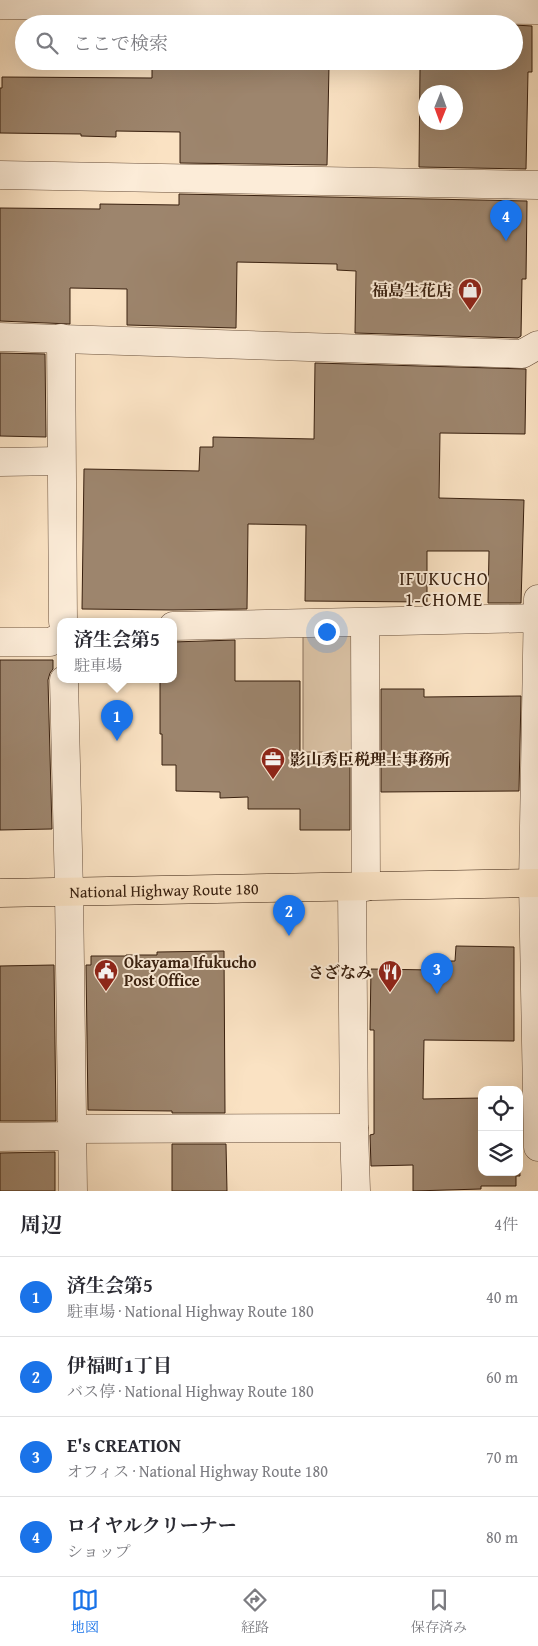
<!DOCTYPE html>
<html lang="ja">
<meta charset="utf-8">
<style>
:root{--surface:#fff;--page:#f2f2f3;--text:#2b2b33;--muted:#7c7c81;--line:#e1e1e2;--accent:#1a73e8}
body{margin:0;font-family:"Gentium Book Plus","Noto Serif JP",serif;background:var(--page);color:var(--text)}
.controls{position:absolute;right:15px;bottom:15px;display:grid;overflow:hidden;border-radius:10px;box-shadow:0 5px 20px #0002}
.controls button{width:45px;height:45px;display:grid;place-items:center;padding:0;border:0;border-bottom:1px solid var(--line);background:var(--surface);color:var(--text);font:25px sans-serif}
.compass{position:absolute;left:418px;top:85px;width:45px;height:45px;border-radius:50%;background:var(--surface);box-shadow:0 5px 20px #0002;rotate:181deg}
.you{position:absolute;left:326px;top:631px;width:18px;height:18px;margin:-12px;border:4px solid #fff;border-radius:50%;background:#1a73e8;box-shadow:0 0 0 8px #1a73e833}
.badge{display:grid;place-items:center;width:32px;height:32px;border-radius:50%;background:var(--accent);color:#fff;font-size:16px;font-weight:700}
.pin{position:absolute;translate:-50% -41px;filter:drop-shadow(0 1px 2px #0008)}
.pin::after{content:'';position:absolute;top:26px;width:18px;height:15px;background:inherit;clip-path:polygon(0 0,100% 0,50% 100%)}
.popup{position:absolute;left:57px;top:618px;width:120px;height:65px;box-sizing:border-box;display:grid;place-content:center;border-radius:10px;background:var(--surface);filter:drop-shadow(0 1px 4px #0005);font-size:16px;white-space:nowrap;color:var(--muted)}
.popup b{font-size:19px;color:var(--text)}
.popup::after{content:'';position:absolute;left:50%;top:100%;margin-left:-10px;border:10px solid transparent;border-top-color:var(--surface)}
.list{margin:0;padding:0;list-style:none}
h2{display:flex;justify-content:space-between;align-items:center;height:65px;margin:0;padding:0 20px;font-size:21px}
h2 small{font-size:16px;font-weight:400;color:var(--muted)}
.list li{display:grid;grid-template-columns:32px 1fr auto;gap:15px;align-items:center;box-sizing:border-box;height:80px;padding:0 20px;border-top:1px solid var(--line)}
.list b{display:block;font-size:19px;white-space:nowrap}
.list p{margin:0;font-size:16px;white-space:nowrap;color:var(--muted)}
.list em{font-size:16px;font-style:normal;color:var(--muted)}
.icon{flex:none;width:28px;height:28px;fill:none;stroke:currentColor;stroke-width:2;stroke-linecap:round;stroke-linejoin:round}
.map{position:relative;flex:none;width:538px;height:1191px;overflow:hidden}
.search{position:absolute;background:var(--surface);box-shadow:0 5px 20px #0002;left:15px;right:15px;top:15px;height:55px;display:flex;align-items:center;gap:12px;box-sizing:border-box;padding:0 18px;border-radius:28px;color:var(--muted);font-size:19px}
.sheet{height:385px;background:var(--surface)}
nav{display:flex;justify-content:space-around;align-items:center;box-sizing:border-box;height:70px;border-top:1px solid var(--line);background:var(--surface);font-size:14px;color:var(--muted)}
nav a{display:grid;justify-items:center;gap:2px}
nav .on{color:var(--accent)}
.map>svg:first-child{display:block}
.green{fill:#d9c1a4;stroke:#89705a}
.building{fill:#9d856d;stroke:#39200f;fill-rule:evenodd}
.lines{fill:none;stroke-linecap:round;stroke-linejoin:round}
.street-casing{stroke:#69503c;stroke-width:29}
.highway-casing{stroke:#39200f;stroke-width:29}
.street{stroke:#fcecd8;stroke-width:28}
.highway{stroke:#fae2c3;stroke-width:28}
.labels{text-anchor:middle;stroke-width:4;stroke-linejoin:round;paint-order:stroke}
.poi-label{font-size:16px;font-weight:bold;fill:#39200f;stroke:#fcecd8;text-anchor:end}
.street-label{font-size:16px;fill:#39200f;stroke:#fcecd8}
.neighbourhood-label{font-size:18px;letter-spacing:1px;fill:#39200f;stroke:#fcecd8}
</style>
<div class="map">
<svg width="538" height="1191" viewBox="0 0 538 1191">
<rect width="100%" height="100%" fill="#fae2c3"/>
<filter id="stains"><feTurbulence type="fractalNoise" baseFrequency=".004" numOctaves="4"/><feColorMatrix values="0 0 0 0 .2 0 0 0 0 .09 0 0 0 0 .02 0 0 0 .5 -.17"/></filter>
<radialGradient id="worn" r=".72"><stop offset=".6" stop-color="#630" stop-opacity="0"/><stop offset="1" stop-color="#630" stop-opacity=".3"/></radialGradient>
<path class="green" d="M303 634H357L358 752H303Z"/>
<g class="building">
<path d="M181 22 230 23 336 24H181Z"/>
<path d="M514 25 532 26V72H528L526 169 419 167 420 68 329 66 327 165 180 163V132L116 131V137L81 136V134L0 133V88H2V77L152 78V61H514ZM426 92H456V122H426Z"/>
<path d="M179 194 527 201 526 279H522L521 336 518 338 355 333 356 271 337 270V264L237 262 236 328 127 325V289L70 288V324L0 321V208L100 209V204L179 205Z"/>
<path d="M0 353 45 354 46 437 0 436Z"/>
<path d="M315 363 526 369 525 434 440 433 439 498 524 500 521 603H488L489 551H427V602L305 601 306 525 248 524 247 609 173 610 82 609 84 469 199 471 200 447H213V437L314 439Z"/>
<path d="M235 640V681H300V756H350V830H300V809H248V797L220 798V792L176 791V765H162V734H160V680H173V642Z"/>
<path d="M0 660H53V669L50 673 48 680 52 829 0 830Z"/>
<path d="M381 689H424V697L521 696 519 791 381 792Z"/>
<path d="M456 946 514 947V1041L424 1040 423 1099 482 1098V1172H519V1144L520 1176H516V1186H481V1189L413 1191V1165L371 1166 370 1135 374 1134V1030H370L371 969 433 970 438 961H455Z"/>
<path d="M224 951 225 1113H172V1111L88 1110 86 965H91V956H126V955H157V952Z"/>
<path d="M54 965 56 1121H0V966Z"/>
<path d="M172 1144H226L227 1191H172Z"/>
<path d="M55 1152V1191H0V1153Z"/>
</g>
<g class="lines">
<g class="street-casing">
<g id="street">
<path d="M0 5 538 10"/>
<path d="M0 175 538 185"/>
<path d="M0 337 522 354 538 345"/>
<path d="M61 338 63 622"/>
<path d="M0 462 61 461"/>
<path d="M538 599 533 883 538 1147"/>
<path d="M365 623 366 887"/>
<path d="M173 626 538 618"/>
<path d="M0 642H50L61 637"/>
<path d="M64 680 69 892 73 1191"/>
<path d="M352 887 354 1128 356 1191"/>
<path d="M72 1129 354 1128"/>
<path d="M0 1137 72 1136"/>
</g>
</g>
<g class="highway-casing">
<g id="highway">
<path id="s1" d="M0 893 538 883"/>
</g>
</g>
<use href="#street" class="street"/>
<use href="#highway" class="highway"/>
</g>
<defs>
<g id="shop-pin" transform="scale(1.25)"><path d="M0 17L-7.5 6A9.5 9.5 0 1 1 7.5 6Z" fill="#8f2418" stroke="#fcecd8"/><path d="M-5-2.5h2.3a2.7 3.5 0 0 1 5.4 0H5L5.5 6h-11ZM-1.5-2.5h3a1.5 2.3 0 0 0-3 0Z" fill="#fff"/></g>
<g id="office-pin" transform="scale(1.25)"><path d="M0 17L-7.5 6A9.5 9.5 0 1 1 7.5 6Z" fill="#8f2418" stroke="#fcecd8"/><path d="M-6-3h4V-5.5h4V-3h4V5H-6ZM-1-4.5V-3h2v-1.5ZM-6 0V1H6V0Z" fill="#fff"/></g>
<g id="civic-pin" transform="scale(1.25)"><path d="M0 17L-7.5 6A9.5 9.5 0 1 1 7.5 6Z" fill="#8f2418" stroke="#fcecd8"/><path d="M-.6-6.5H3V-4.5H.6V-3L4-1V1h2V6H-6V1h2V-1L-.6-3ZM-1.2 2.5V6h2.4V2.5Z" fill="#fff"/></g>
<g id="restaurant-pin" transform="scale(1.25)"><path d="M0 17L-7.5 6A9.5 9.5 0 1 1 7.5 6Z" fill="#8f2418" stroke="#fcecd8"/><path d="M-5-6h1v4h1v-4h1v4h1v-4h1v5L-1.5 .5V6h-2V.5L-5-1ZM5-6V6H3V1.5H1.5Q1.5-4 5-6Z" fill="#fff"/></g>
</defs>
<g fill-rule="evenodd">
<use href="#shop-pin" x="470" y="290"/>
<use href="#office-pin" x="273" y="759"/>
<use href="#civic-pin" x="106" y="971"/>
<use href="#restaurant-pin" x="390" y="972"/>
</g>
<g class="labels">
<g class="poi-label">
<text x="452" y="296">福島生花店</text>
<text x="290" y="765" text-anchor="start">影山秀臣税理士事務所</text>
<text x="124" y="968" text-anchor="start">Okayama Ifukucho<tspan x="124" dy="18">Post Office</tspan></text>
<text x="372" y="978">さざなみ</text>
</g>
<g class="street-label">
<text dy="6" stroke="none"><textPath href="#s1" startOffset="164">National Highway Route 180</textPath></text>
</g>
<g class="neighbourhood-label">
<text x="444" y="585">IFUKUCHO<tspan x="444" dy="21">1-CHOME</tspan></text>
</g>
</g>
<rect width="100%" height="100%" filter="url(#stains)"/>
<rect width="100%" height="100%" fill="url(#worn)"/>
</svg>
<div class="controls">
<button><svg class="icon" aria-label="locate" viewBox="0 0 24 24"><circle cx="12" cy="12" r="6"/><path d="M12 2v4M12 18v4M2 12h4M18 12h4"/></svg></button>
<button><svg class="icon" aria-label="layers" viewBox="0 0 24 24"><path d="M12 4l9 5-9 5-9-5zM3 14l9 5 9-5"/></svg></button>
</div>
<svg class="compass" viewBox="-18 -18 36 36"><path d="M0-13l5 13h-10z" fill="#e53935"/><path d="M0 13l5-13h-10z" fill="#7c7c81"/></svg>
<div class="you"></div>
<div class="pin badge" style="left:117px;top:741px">1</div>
<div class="popup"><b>済生会第5</b>駐車場</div>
<div class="pin badge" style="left:289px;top:936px">2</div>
<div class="pin badge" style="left:437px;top:994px">3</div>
<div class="pin badge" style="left:506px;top:241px">4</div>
<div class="search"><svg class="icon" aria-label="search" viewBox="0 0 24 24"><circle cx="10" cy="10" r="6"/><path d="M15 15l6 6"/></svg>ここで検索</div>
</div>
<section class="sheet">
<h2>周辺<small>4件</small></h2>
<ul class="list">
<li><span class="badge">1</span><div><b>済生会第5</b><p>駐車場 · National Highway Route 180</p></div><em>40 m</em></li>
<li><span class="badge">2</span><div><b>伊福町1丁目</b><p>バス停 · National Highway Route 180</p></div><em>60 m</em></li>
<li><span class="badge">3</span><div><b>E's CREATION</b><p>オフィス · National Highway Route 180</p></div><em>70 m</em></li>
<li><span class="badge">4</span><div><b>ロイヤルクリーナー</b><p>ショップ</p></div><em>80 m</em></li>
</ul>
</section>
<nav>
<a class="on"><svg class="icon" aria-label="map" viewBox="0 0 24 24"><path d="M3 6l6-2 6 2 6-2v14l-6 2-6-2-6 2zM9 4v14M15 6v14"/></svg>地図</a>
<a><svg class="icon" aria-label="directions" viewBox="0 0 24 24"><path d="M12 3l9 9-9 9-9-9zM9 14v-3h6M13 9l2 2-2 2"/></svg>経路</a>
<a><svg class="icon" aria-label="saved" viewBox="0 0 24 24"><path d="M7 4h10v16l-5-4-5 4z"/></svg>保存済み</a>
</nav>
